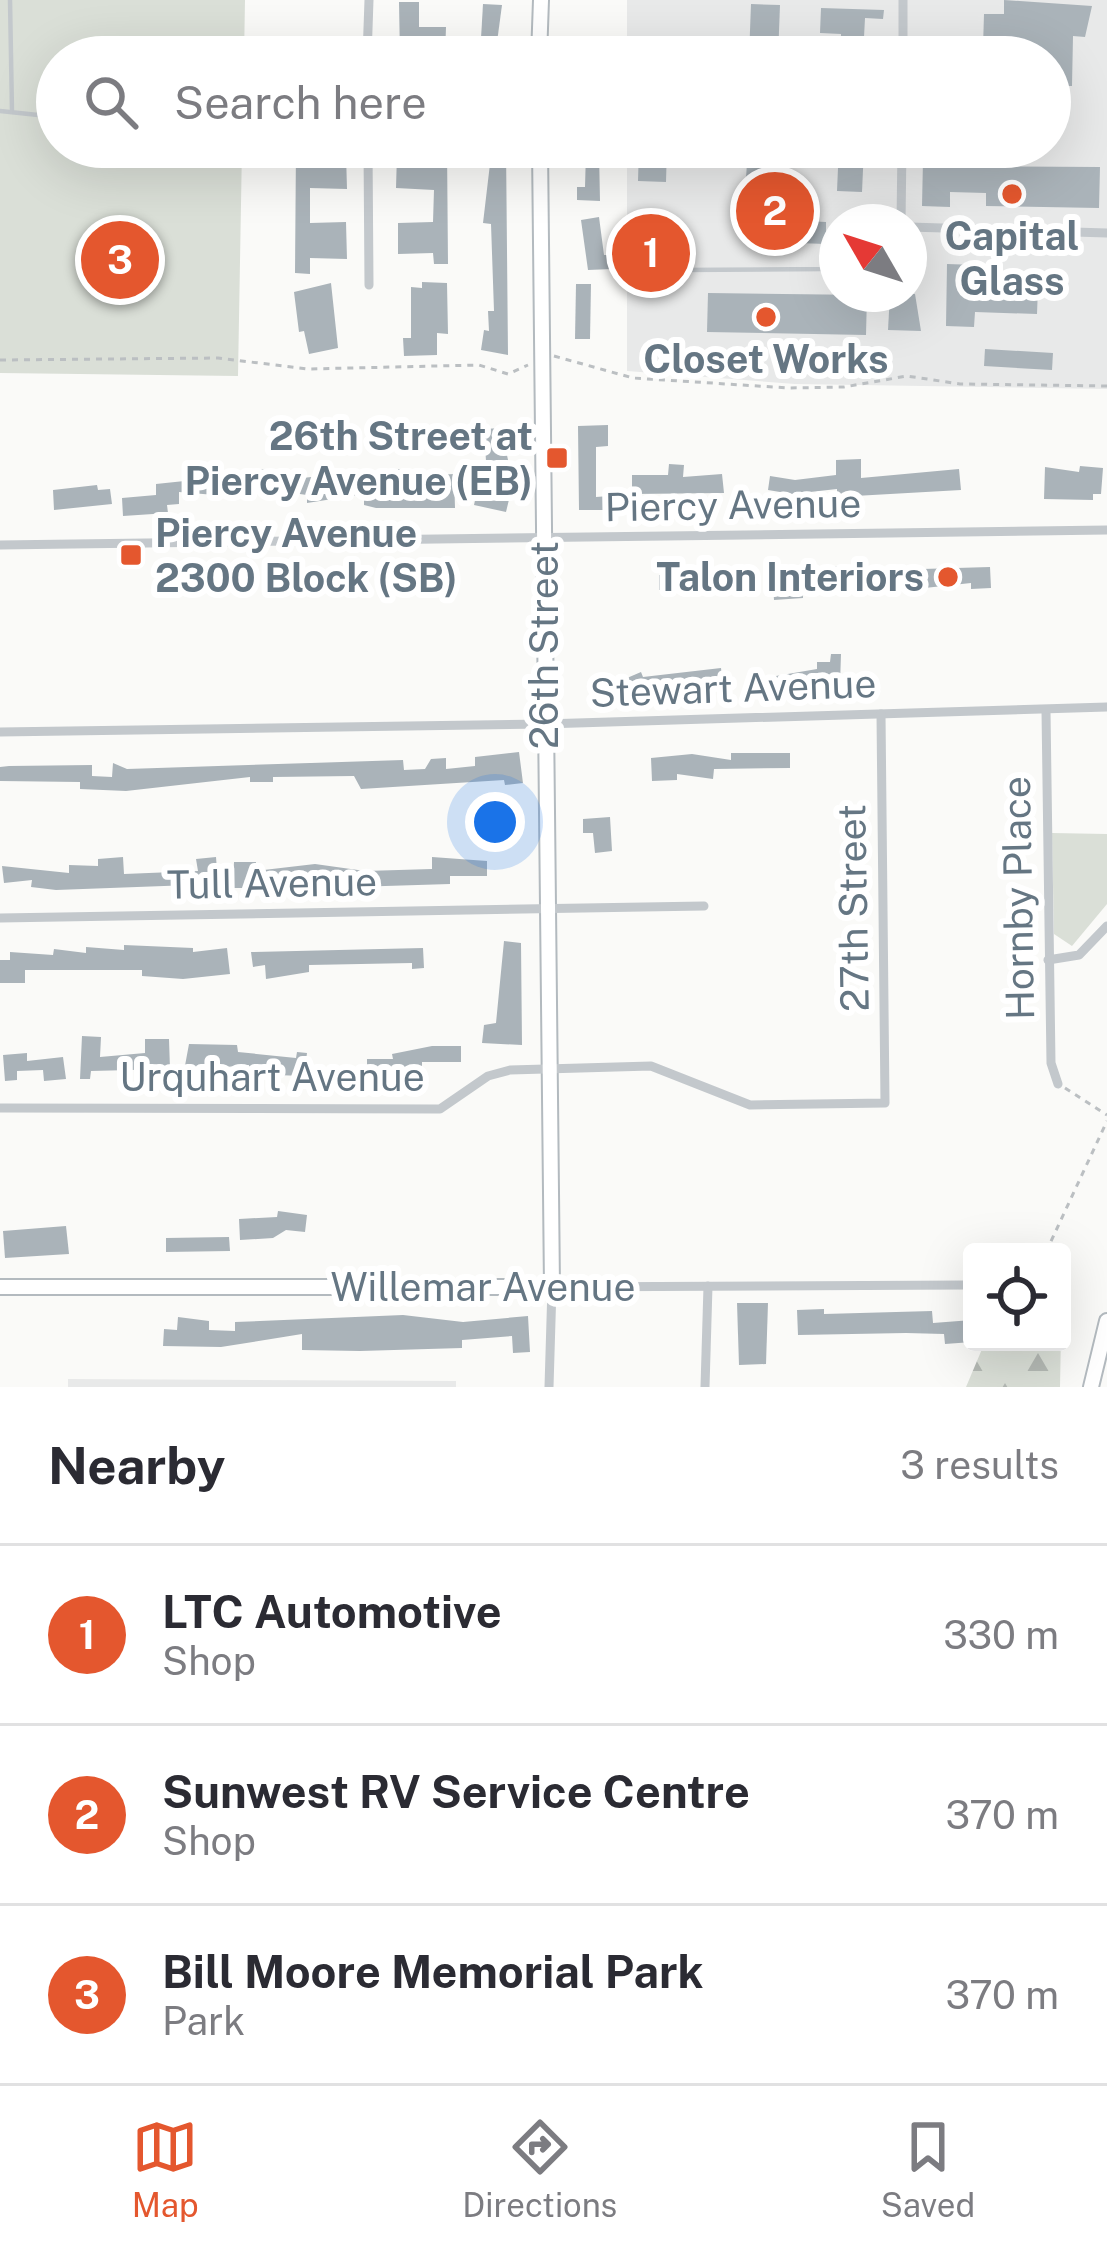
<!DOCTYPE html>
<style>
:root{--surface:#fff;--page:#f2f2f3;--text:#2b2b33;--muted:#7c7c81;--line:#e1e1e2;--accent:#e4572e}
body{margin:0;font-family:"Public Sans",sans-serif;background:var(--page);color:var(--text)}
.controls{position:absolute;right:36px;bottom:36px;display:grid;overflow:hidden;border-radius:12px;box-shadow:0 12px 48px #0002}
.controls button{width:108px;height:108px;display:grid;place-items:center;padding:0;border:0;border-bottom:3px solid var(--line);background:var(--surface);color:var(--text);font:60px sans-serif}
.compass{position:absolute;left:819px;top:204px;width:108px;height:108px;border-radius:50%;background:var(--surface);box-shadow:0 12px 48px #0002;rotate:309deg}
.you{position:absolute;left:495px;top:822px;width:42px;height:42px;margin:-30px;border:9px solid #fff;border-radius:50%;background:#1a73e8;box-shadow:0 0 0 18px #1a73e833}
.badge{display:grid;place-items:center;width:78px;height:78px;border-radius:50%;background:var(--accent);color:#fff;font-size:39px;font-weight:700}
.pin{position:absolute;translate:-50% -50%;border:6px solid #fff;box-shadow:0 3px 12px #0006}
.list{margin:0;padding:0;list-style:none}
h2{display:flex;justify-content:space-between;align-items:center;height:156px;margin:0;padding:0 48px;font-size:51px}
h2 small{font-size:39px;font-weight:400;color:var(--muted)}
.list li{display:grid;grid-template-columns:78px 1fr auto;gap:36px;align-items:center;box-sizing:border-box;height:180px;padding:0 48px;border-top:3px solid var(--line)}
.list b{display:block;font-size:45px;white-space:nowrap}
.list p{margin:0;font-size:39px;white-space:nowrap;color:var(--muted)}
.list em{font-size:39px;font-style:normal;color:var(--muted)}
.icon{flex:none;width:66px;height:66px;fill:none;stroke:currentColor;stroke-width:2;stroke-linecap:round;stroke-linejoin:round}
.map{position:relative;flex:none;width:1107px;height:1387px;overflow:hidden}
.search{position:absolute;background:var(--surface);box-shadow:0 12px 48px #0002;left:36px;right:36px;top:36px;height:132px;display:flex;align-items:center;gap:30px;box-sizing:border-box;padding:0 42px;border-radius:66px;color:var(--muted);font-size:45px}
.sheet{height:696px;background:var(--surface)}
nav{display:flex;justify-content:space-around;align-items:center;box-sizing:border-box;height:168px;border-top:3px solid var(--line);background:var(--surface);font-size:33px;color:var(--muted)}
nav a{display:grid;justify-items:center;gap:6px}
nav .on{color:var(--accent)}
.map>svg:first-child{display:block}
.built{fill:#e8e9e9;fill-rule:evenodd}
.forest{fill:url(#forest-firs)}
.green{fill:#dadfd7}
.building{fill:#aab3b9}
.lines{fill:none;stroke-linecap:round;stroke-linejoin:round}
.secondary-casing{stroke:#b3babf;stroke-width:18}
.path{stroke:#bbbfc2;stroke-width:3;stroke-dasharray:6 6;stroke-linecap:butt}
.lane{stroke:#c3c8cc;stroke-width:4.5}
.street{stroke:#c3c8cc;stroke-width:9}
.secondary{stroke:#fff;stroke-width:14}
.poi-dot{fill:#e4572e;stroke:#fff;stroke-width:4.5}
.labels{text-anchor:middle;stroke-width:12;stroke-linejoin:round;paint-order:stroke}
.poi-label{font-size:39px;font-weight:bold;fill:#657683;stroke:#fff}
.street-label{font-size:39px;fill:#657683;stroke:#fff}
</style>
<div class="map">
<svg width="1107" height="1387" viewBox="0 0 1107 1387">
<defs>
<pattern id="forest-firs" width="22" height="20" patternUnits="userSpaceOnUse" patternTransform="scale(3)"><rect width="22" height="20" fill="#dadfd7"/><path d="M5 1l3.5 6h-7zM16 11l3.5 6h-7z" fill="#b4b9b4"/></pattern>
</defs>
<rect width="100%" height="100%" fill="#fafaf8"/>
<g class="built">
<path d="M627 0H1107V389L795 384 627 371V147H1050V57H627ZM837 222H909V294H837Z"/>
<path d="M68 1379 456 1381V1387H68Z"/>
</g>
<path class="forest" d="M1062 1282 1060 1387H966L985 1342H1062Z"/>
<g class="green">
<path d="M0 0H245L244 57H57V147H242L238 376 0 373Z"/>
<path d="M1052 833 1107 834V904L1072 946 1054 934Z"/>
</g>
<g class="building">
<path d="M1004 0 1092 6 1085 37 1073 36 1072 86H1050V57H1014L1008 47H983L984 14H1004Z"/>
<path d="M399 2H419V27H446L445 57H400Z"/>
<path d="M483 4 502 5 495 57 480 56Z"/>
<path d="M751 4 780 5 778 57H749Z"/>
<path d="M821 8 884 10 883 19 865 18 863 57H841V34L820 33Z"/>
<path d="M296 147H308V154H346L347 189 310 188V223L346 222 347 259 310 258V274L295 273Z"/>
<path d="M433 147H447L448 264H434L433 253 398 254V223L433 222 434 190 396 188 397 154 432 157Z"/>
<path d="M492 147H506L508 355 481 350 484 330 489 331 488 311H494L491 224 483 223Z"/>
<path d="M639 147H667L666 182 638 181Z"/>
<path d="M748 147H778L776 199 806 200 805 221 826 222V244L742 241Z"/>
<path d="M806 147H864L862 192 837 191 838 168 806 167Z"/>
<path d="M586 152H599L600 201 577 200V187H585Z"/>
<path d="M923 160 952 161V166L1100 167 1099 208 986 206V193L950 192V207L922 206Z"/>
<path d="M599 217 604 255H612V269L588 270 581 220Z"/>
<path d="M637 217H665L664 290H637Z"/>
<path d="M947 264 976 265 975 285 1038 287 1037 314 975 312 974 327 946 326Z"/>
<path d="M422 282 447 283 448 334 437 333V355L404 356 403 338H411V287L422 288Z"/>
<path d="M331 283 338 348 309 354 304 331 299 332 294 292Z"/>
<path d="M576 284H591L590 339H575Z"/>
<path d="M708 293 867 295 866 335 707 332Z"/>
<path d="M890 294H915L921 331 888 330Z"/>
<path d="M985 349 1053 353 1052 370 984 366Z"/>
<path d="M608 425V446L596 447V497L609 496 610 510H579L578 426Z"/>
<path d="M501 428V434L511 433V446H505L513 483 506 512 474 505 477 491 488 493 484 429Z"/>
<path d="M861 459V478L959 469 961 490 837 497V489L792 494 768 490 770 476 795 480 836 475V460Z"/>
<path d="M669 464 684 465 683 477 722 474 724 493 632 494V475H668Z"/>
<path d="M1080 466 1103 468 1101 494H1093V500L1044 499 1045 467 1079 472Z"/>
<path d="M260 469 284 474 283 480 321 476V488L362 478H398V469H421L420 476 454 474 455 508H376L364 505V494L307 503V495L256 488Z"/>
<path d="M194 480 217 482 215 495 179 492V504L167 505 168 513 123 516 122 498 156 495V484Z"/>
<path d="M97 485 98 490 110 489 112 504 54 510 53 490Z"/>
<path d="M837 566V582L802 583 803 598 774 600 773 584 788 583 787 570Z"/>
<path d="M990 567 991 588 971 589V583L906 590 854 587 855 571Z"/>
<path d="M693 573 721 574 720 590H659V575Z"/>
<path d="M831 654H841L840 684 780 693 776 676 817 669V662H830Z"/>
<path d="M721 668 723 687 653 693 652 686 627 697 620 681 641 672 643 677Z"/>
<path d="M519 752 523 783 505 785 504 780 361 789 354 776 273 777V782H250V777L126 791 80 789V782L0 781V767L9 766 92 765V776L112 777 113 763 127 769 403 760 404 770 425 769 431 759 446 758V769L475 766V757Z"/>
<path d="M731 753H790V768L714 769 713 779 677 774V780L652 781 651 758 692 754 731 760Z"/>
<path d="M610 817 612 851 595 853 593 833H583V819Z"/>
<path d="M123 857 124 874 198 871 196 859 216 857 218 884 56 890 31 887 32 880 4 883 2 866 69 873V865L98 866V859Z"/>
<path d="M432 857 487 861V876H450V884L353 887 330 885 331 879 267 889 266 879H245L244 888H233L234 862H256L255 871 315 864 365 871 432 869Z"/>
<path d="M504 941 521 943 522 1045 482 1043 484 1025 496 1023Z"/>
<path d="M124 945 193 948V952L227 948 230 974 183 979 142 976V970H25V983H0V960H10V952L53 955 54 949 86 953V947L124 950Z"/>
<path d="M423 948 424 968 412 969V963L309 965V972L266 979 265 965 253 967 251 952Z"/>
<path d="M82 1036 101 1037 100 1057 145 1053V1039H169L170 1069 91 1071 90 1079H80Z"/>
<path d="M189 1044 237 1045 238 1052 296 1058 297 1052 307 1053 304 1076 248 1074 249 1065 202 1069V1074L184 1071Z"/>
<path d="M432 1046H461V1062H422V1068L367 1076V1059H393L392 1054Z"/>
<path d="M27 1053V1061L63 1057 66 1079 44 1081 43 1070 17 1071V1080L5 1081 3 1055Z"/>
<path d="M278 1211 307 1215 305 1232 286 1230 273 1238 240 1240 239 1219 277 1217Z"/>
<path d="M66 1226 69 1254 5 1258 3 1231Z"/>
<path d="M229 1237 230 1251 166 1252V1238Z"/>
<path d="M737 1303H768L766 1364 739 1365Z"/>
<path d="M824 1309V1314L932 1311 933 1323 972 1320V1342L945 1344 944 1334 906 1333 798 1335 797 1310Z"/>
<path d="M403 1315 463 1322 528 1316 530 1352 513 1353 512 1336 462 1340V1348L360 1351 302 1350V1334L221 1347 163 1346 164 1329 177 1330 178 1317 209 1321V1330L235 1331V1322Z"/>
</g>
<g class="lines">
<g class="secondary-casing">
<g id="secondary">
<path d="M539 57 541 0"/>
<path d="M0 1287H552L540 147"/>
<path d="M1091 1387 1107 1321"/>
</g>
</g>
<g class="path">
<path d="M554 356 633 378 789 388 844 387 907 376 960 384 1107 386"/>
<path d="M0 360 218 358 308 369 479 365 508 374 528 365"/>
<path d="M1065 1088 1107 1115"/>
<path d="M1046 1252 1107 1121"/>
<path d="M969 1278 972 1267"/>
</g>
<g class="lane">
<path d="M10 0 12 111"/>
<path d="M0 111 57 117"/>
<path d="M679 270 826 269 837 262"/>
</g>
<g class="street">
<path d="M367 57 369 0"/>
<path d="M903 57V0"/>
<path d="M368 147 369 285"/>
<path d="M901 222 902 147"/>
<path d="M909 227 1107 233"/>
<path d="M0 545 1107 530"/>
<path d="M1046 711 1051 1063 1058 1084"/>
<path d="M0 732 544 724 1107 707"/>
<path d="M0 918 704 906"/>
<path d="M1048 960 1079 955 1107 926"/>
<path d="M0 1108 440 1109 488 1076 510 1070 651 1066 750 1105 885 1103 881 714"/>
<path d="M549 1387 552 1287 967 1285"/>
<path d="M705 1387 708 1286"/>
</g>
<use href="#secondary" class="secondary"/>
</g>
<g class="poi-dot">
<circle cx="1012" cy="194" r="12"/>
<circle cx="766" cy="317" r="12"/>
<rect x="545" y="446" width="24" height="24" rx="6"/>
<rect x="119" y="543" width="24" height="24" rx="6"/>
<circle cx="948" cy="577" r="12"/>
</g>
<g class="labels">
<g class="poi-label">
<text x="1012" y="250">Capital<tspan x="1012" dy="45">Glass</tspan></text>
<text x="766" y="373">Closet Works</text>
<text x="533" y="450" text-anchor="end">26th Street at<tspan x="533" dy="45">Piercy Avenue (EB)</tspan></text>
<text x="155" y="547" text-anchor="start">Piercy Avenue<tspan x="155" dy="45">2300 Block (SB)</tspan></text>
<text x="924" y="591" text-anchor="end">Talon Interiors</text>
</g>
<g class="street-label">
<text transform="translate(733 505) rotate(-1)" y="14">Piercy Avenue</text>
<text transform="translate(544 645) rotate(-90)" y="14">26th Street</text>
<text transform="translate(733 688) rotate(-2)" y="14">Stewart Avenue</text>
<text transform="translate(272 883) rotate(-1)" y="14">Tull Avenue</text>
<text transform="translate(1018 898) rotate(-91)" y="14">Hornby Place</text>
<text transform="translate(853 908) rotate(-91)" y="14">27th Street</text>
<text x="272" y="1091">Urquhart Avenue</text>
<text x="483" y="1301">Willemar Avenue</text>
</g>
</g>
</svg>
<div class="controls">
<button><svg class="icon" aria-label="locate" viewBox="0 0 24 24"><circle cx="12" cy="12" r="6"/><path d="M12 2v4M12 18v4M2 12h4M18 12h4"/></svg></button>
</div>
<svg class="compass" viewBox="-18 -18 36 36"><path d="M0-13l5 13h-10z" fill="#e53935"/><path d="M0 13l5-13h-10z" fill="#7c7c81"/></svg>
<div class="you"></div>
<div class="pin badge" style="left:651px;top:253px">1</div>
<div class="pin badge" style="left:775px;top:211px">2</div>
<div class="pin badge" style="left:120px;top:260px">3</div>
<div class="search"><svg class="icon" aria-label="search" viewBox="0 0 24 24"><circle cx="10" cy="10" r="6"/><path d="M15 15l6 6"/></svg>Search here</div>
</div>
<section class="sheet">
<h2>Nearby<small>3 results</small></h2>
<ul class="list">
<li><span class="badge">1</span><div><b>LTC Automotive</b><p>Shop</p></div><em>330 m</em></li>
<li><span class="badge">2</span><div><b>Sunwest RV Service Centre</b><p>Shop</p></div><em>370 m</em></li>
<li><span class="badge">3</span><div><b>Bill Moore Memorial Park</b><p>Park</p></div><em>370 m</em></li>
</ul>
</section>
<nav>
<a class="on"><svg class="icon" aria-label="map" viewBox="0 0 24 24"><path d="M3 6l6-2 6 2 6-2v14l-6 2-6-2-6 2zM9 4v14M15 6v14"/></svg>Map</a>
<a><svg class="icon" aria-label="directions" viewBox="0 0 24 24"><path d="M12 3l9 9-9 9-9-9zM9 14v-3h6M13 9l2 2-2 2"/></svg>Directions</a>
<a><svg class="icon" aria-label="saved" viewBox="0 0 24 24"><path d="M7 4h10v16l-5-4-5 4z"/></svg>Saved</a>
</nav>
